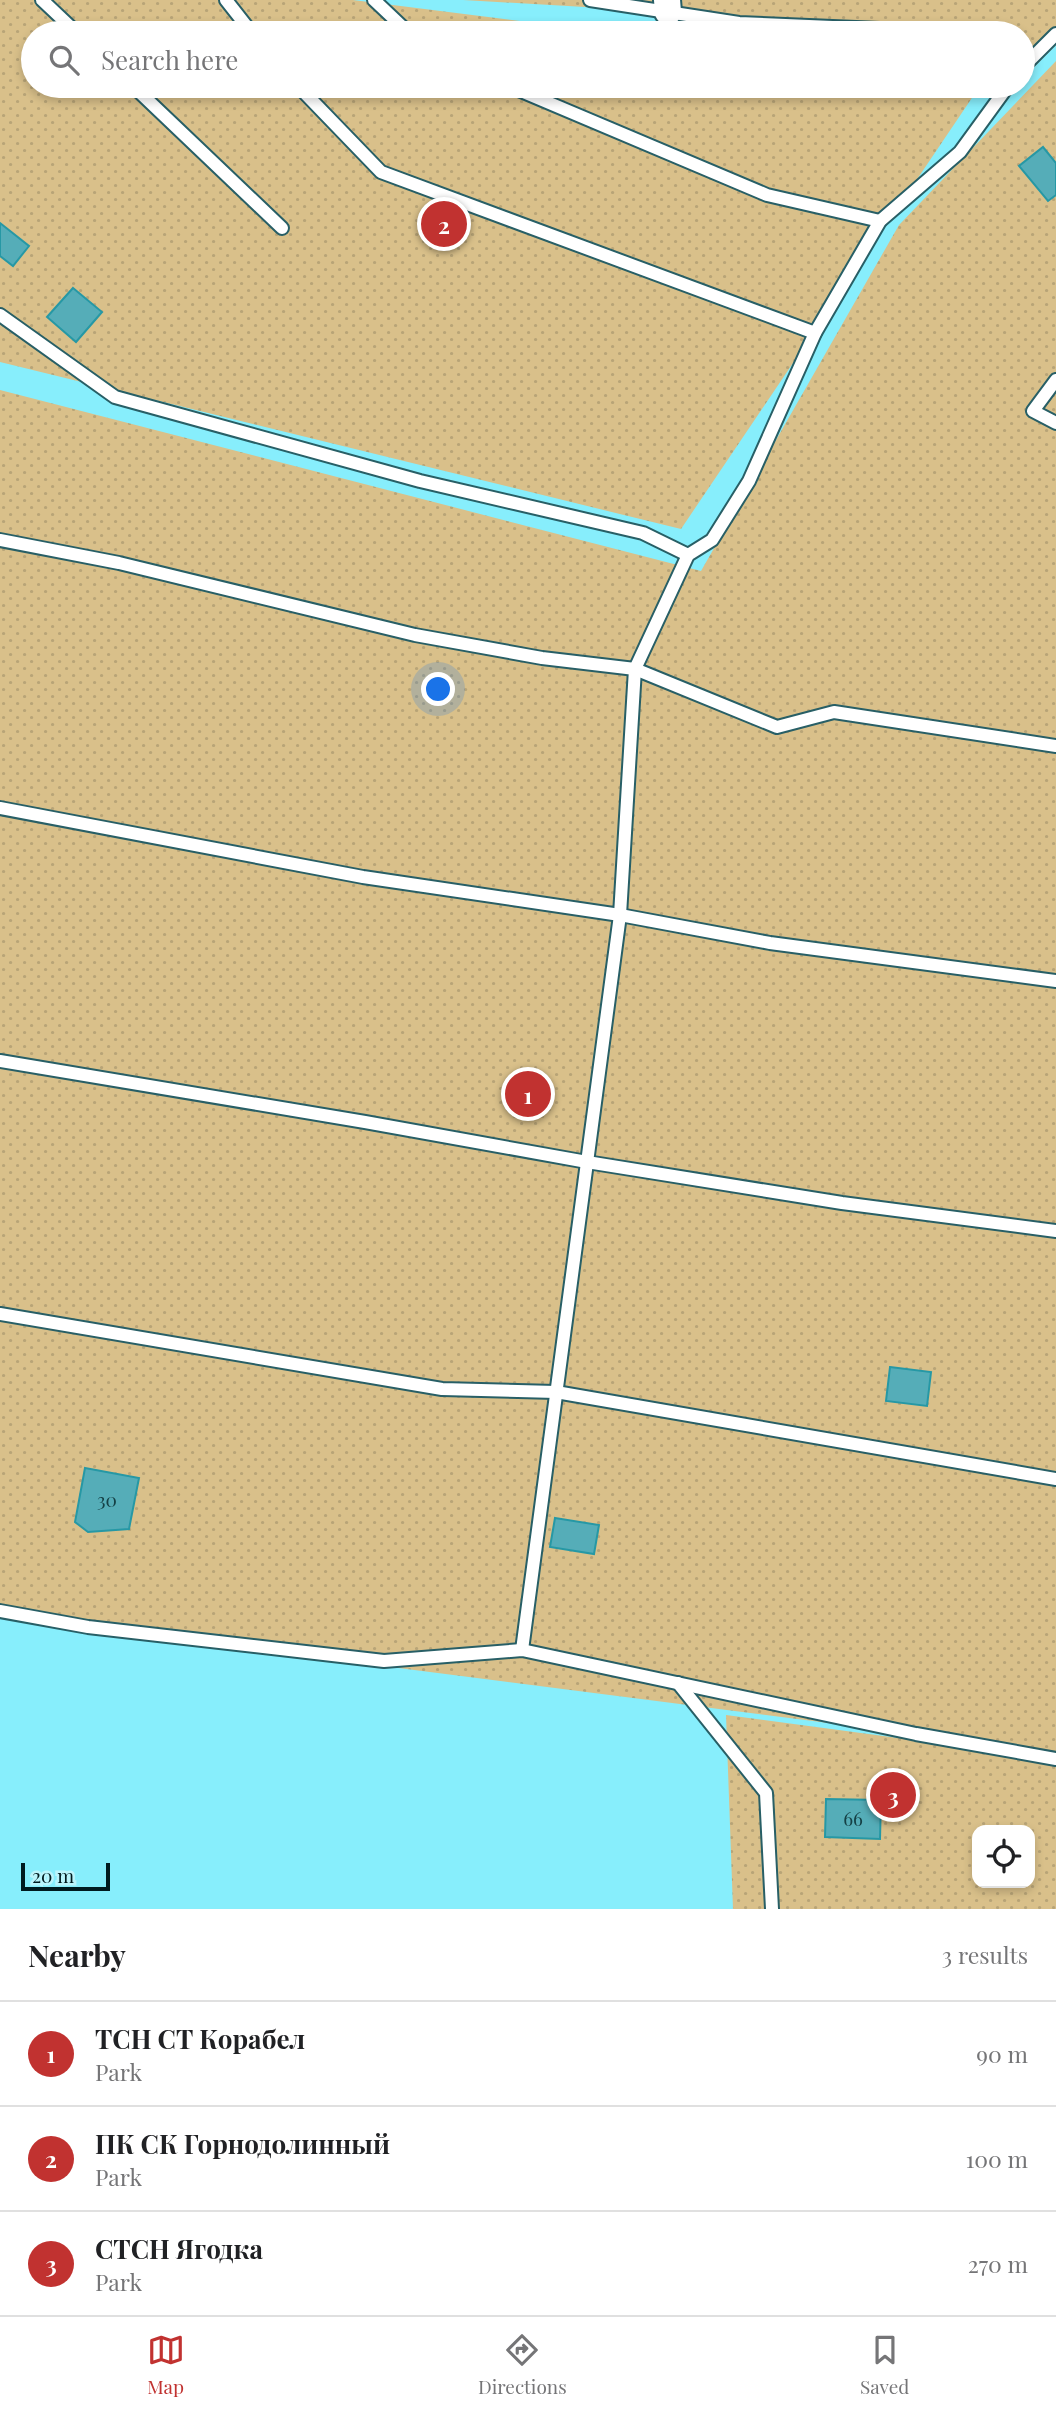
<!DOCTYPE html>
<meta charset="utf-8">
<style>
:root{--surface:#fff;--page:#f2f2f2;--text:#202124;--muted:#757577;--line:#e0e0e0;--accent:#c13230}
body{margin:0;font-family:"Playfair Display",serif;background:var(--page);color:var(--text)}
.controls{position:absolute;right:21px;bottom:21px;display:grid;overflow:hidden;border-radius:14px;box-shadow:0 4px 10px #0003}
.controls button{width:63px;height:63px;display:grid;place-items:center;padding:0;border:0;border-bottom:2px solid var(--line);background:var(--surface);color:var(--text);font:35px sans-serif}
.scale{position:absolute;left:21px;bottom:18px;width:89px;box-sizing:border-box;padding-left:7px;border:4px solid #001b1f;border-top:0;font-size:19px;line-height:24px;white-space:nowrap;color:#001b1f;-webkit-text-stroke:5px #bbf5fc;paint-order:stroke}
.you{position:absolute;left:439px;top:690px;width:24px;height:24px;margin:-18px;border:5px solid #fff;border-radius:50%;background:#1a73e8;box-shadow:0 0 0 10px #1a73e833}
.badge{display:grid;place-items:center;width:46px;height:46px;border-radius:50%;background:var(--accent);color:#fff;font-size:23px;font-weight:700}
.pin{position:absolute;translate:-50% -50%;border:4px solid #fff;box-shadow:0 2px 7px #0006}
.list{margin:0;padding:0;list-style:none}
h2{display:flex;justify-content:space-between;align-items:center;height:91px;margin:0;padding:0 28px;font-size:30px}
h2 small{font-size:23px;font-weight:400;color:var(--muted)}
.list li{display:grid;grid-template-columns:46px 1fr auto;gap:21px;align-items:center;box-sizing:border-box;height:105px;padding:0 28px;border-top:2px solid var(--line)}
.list b{display:block;font-size:26px;white-space:nowrap}
.list p{margin:0;font-size:23px;white-space:nowrap;color:var(--muted)}
.list em{font-size:23px;font-style:normal;color:var(--muted)}
.icon{flex:none;width:38px;height:38px;fill:none;stroke:currentColor;stroke-width:2;stroke-linecap:round;stroke-linejoin:round}
.map{position:relative;flex:none;width:1056px;height:1909px;overflow:hidden}
.search{position:absolute;background:var(--surface);box-shadow:0 4px 10px #0003;left:21px;right:21px;top:21px;height:77px;display:flex;align-items:center;gap:18px;box-sizing:border-box;padding:0 24px;border-radius:38px;color:var(--muted);font-size:26px}
.sheet{height:406px;background:var(--surface)}
nav{display:flex;justify-content:space-around;align-items:center;box-sizing:border-box;height:98px;border-top:2px solid var(--line);background:var(--surface);font-size:19px;color:var(--muted)}
nav a{display:grid;justify-items:center;gap:4px}
nav .on{color:var(--accent)}
.map>svg:first-child{display:block}
.park{fill:url(#park-dots);fill-rule:evenodd}
.building{fill:#55adb8;stroke:#2698a5;stroke-width:2}
.lines{fill:none;stroke-linecap:round;stroke-linejoin:round}
.service-casing{stroke:#285f66;stroke-width:16}
.minor-casing{stroke:#285f66;stroke-width:30}
.service{stroke:#fff;stroke-width:12}
.minor{stroke:#fff;stroke-width:26}
.labels{text-anchor:middle;stroke-width:7;stroke-linejoin:round;paint-order:stroke}
.number-label{font-size:19px;fill:#154045}
</style>
<div class="map">
<svg width="1056" height="1909" viewBox="0 0 1056 1909">
<defs>
<pattern id="park-dots" width="8" height="8" patternUnits="userSpaceOnUse" patternTransform="scale(1.75)"><rect width="8" height="8" fill="#d9c08a"/><path d="M2 2h.1M6 6h.1" fill="none" stroke="#b8a477" stroke-width="1.8" stroke-linecap="round"/></pattern>
</defs>
<rect width="100%" height="100%" fill="#87eefc"/>
<g class="park">
<path d="M0 0H353L614 33H33V86H980L681 529 0 362Z"/>
<path d="M463 0H1056V45L1034 67 1023 62V33H959L947 28Z"/>
<path d="M1056 61V1752L0 1617V390L701 571 899 225Z"/>
<path d="M726 1715 1056 1759V1909H733ZM977 1830H1030V1883H977Z"/>
</g>
<g class="building">
<path d="M1043 147 1056 163V195L1048 201 1019 166Z"/>
<path d="M0 223 29 246 13 266 0 256Z"/>
<path d="M73 288 102 312 76 342 47 317Z"/>
<path d="M890 1367 931 1372 927 1406 886 1401Z"/>
<path d="M85 1468 139 1478 129 1529 88 1532 75 1522Z"/>
<path d="M555 1518 599 1525 594 1554 550 1547Z"/>
<path d="M826 1799 881 1800 880 1839 825 1837Z"/>
</g>
<g class="lines">
<g class="service-casing">
<g id="service">
<path d="M42 0 77 33"/>
<path d="M226 0 252 33"/>
<path d="M374 0 409 33"/>
<path d="M590 0 739 23 927 31 933 33"/>
<path d="M1023 67 1056 34"/>
<path d="M133 86 282 228"/>
<path d="M298 86 381 172 815 333"/>
<path d="M509 86 767 195 880 221"/>
<path d="M0 315 115 397 420 481 643 533 688 555"/>
<path d="M1056 380 1033 411 1056 423"/>
<path d="M0 540 119 563 415 635 542 658 635 669 777 727 834 712 1056 746"/>
<path d="M0 808 363 877 620 915 770 943 1056 981"/>
<path d="M0 1061 365 1122 587 1162 842 1203 1056 1231"/>
<path d="M0 1314 442 1389 556 1392 1056 1479"/>
<path d="M0 1611 88 1627 384 1661 522 1650 916 1734 1056 1759"/>
<path d="M522 1650 620 915 635 669 688 555 712 540 749 481 815 333 880 221 960 152 1008 86"/>
<path d="M678 1683 766 1793 772 1909"/>
</g>
</g>
<g class="minor-casing">
<path id="minor" d="M667 0 668 12"/>
</g>
<use href="#service" class="service"/>
<use href="#minor" class="minor"/>
</g>
<g class="labels">
<g class="number-label">
<text x="107" y="1507">30</text>
<text x="853" y="1826">66</text>
</g>
</g>
</svg>
<div class="controls">
<button><svg class="icon" aria-label="locate" viewBox="0 0 24 24"><circle cx="12" cy="12" r="6"/><path d="M12 2v4M12 18v4M2 12h4M18 12h4"/></svg></button>
</div>
<div class="scale">20 m</div>
<div class="you"></div>
<div class="pin badge" style="left:528px;top:1094px">1</div>
<div class="pin badge" style="left:444px;top:224px">2</div>
<div class="pin badge" style="left:893px;top:1795px">3</div>
<div class="search"><svg class="icon" aria-label="search" viewBox="0 0 24 24"><circle cx="10" cy="10" r="6"/><path d="M15 15l6 6"/></svg>Search here</div>
</div>
<section class="sheet">
<h2>Nearby<small>3 results</small></h2>
<ul class="list">
<li><span class="badge">1</span><div><b>ТСН СТ Корабел</b><p>Park</p></div><em>90 m</em></li>
<li><span class="badge">2</span><div><b>ПК СК Горнодолинный</b><p>Park</p></div><em>100 m</em></li>
<li><span class="badge">3</span><div><b>СТСН Ягодка</b><p>Park</p></div><em>270 m</em></li>
</ul>
</section>
<nav>
<a class="on"><svg class="icon" aria-label="map" viewBox="0 0 24 24"><path d="M3 6l6-2 6 2 6-2v14l-6 2-6-2-6 2zM9 4v14M15 6v14"/></svg>Map</a>
<a><svg class="icon" aria-label="directions" viewBox="0 0 24 24"><path d="M12 3l9 9-9 9-9-9zM9 14v-3h6M13 9l2 2-2 2"/></svg>Directions</a>
<a><svg class="icon" aria-label="saved" viewBox="0 0 24 24"><path d="M7 4h10v16l-5-4-5 4z"/></svg>Saved</a>
</nav>
